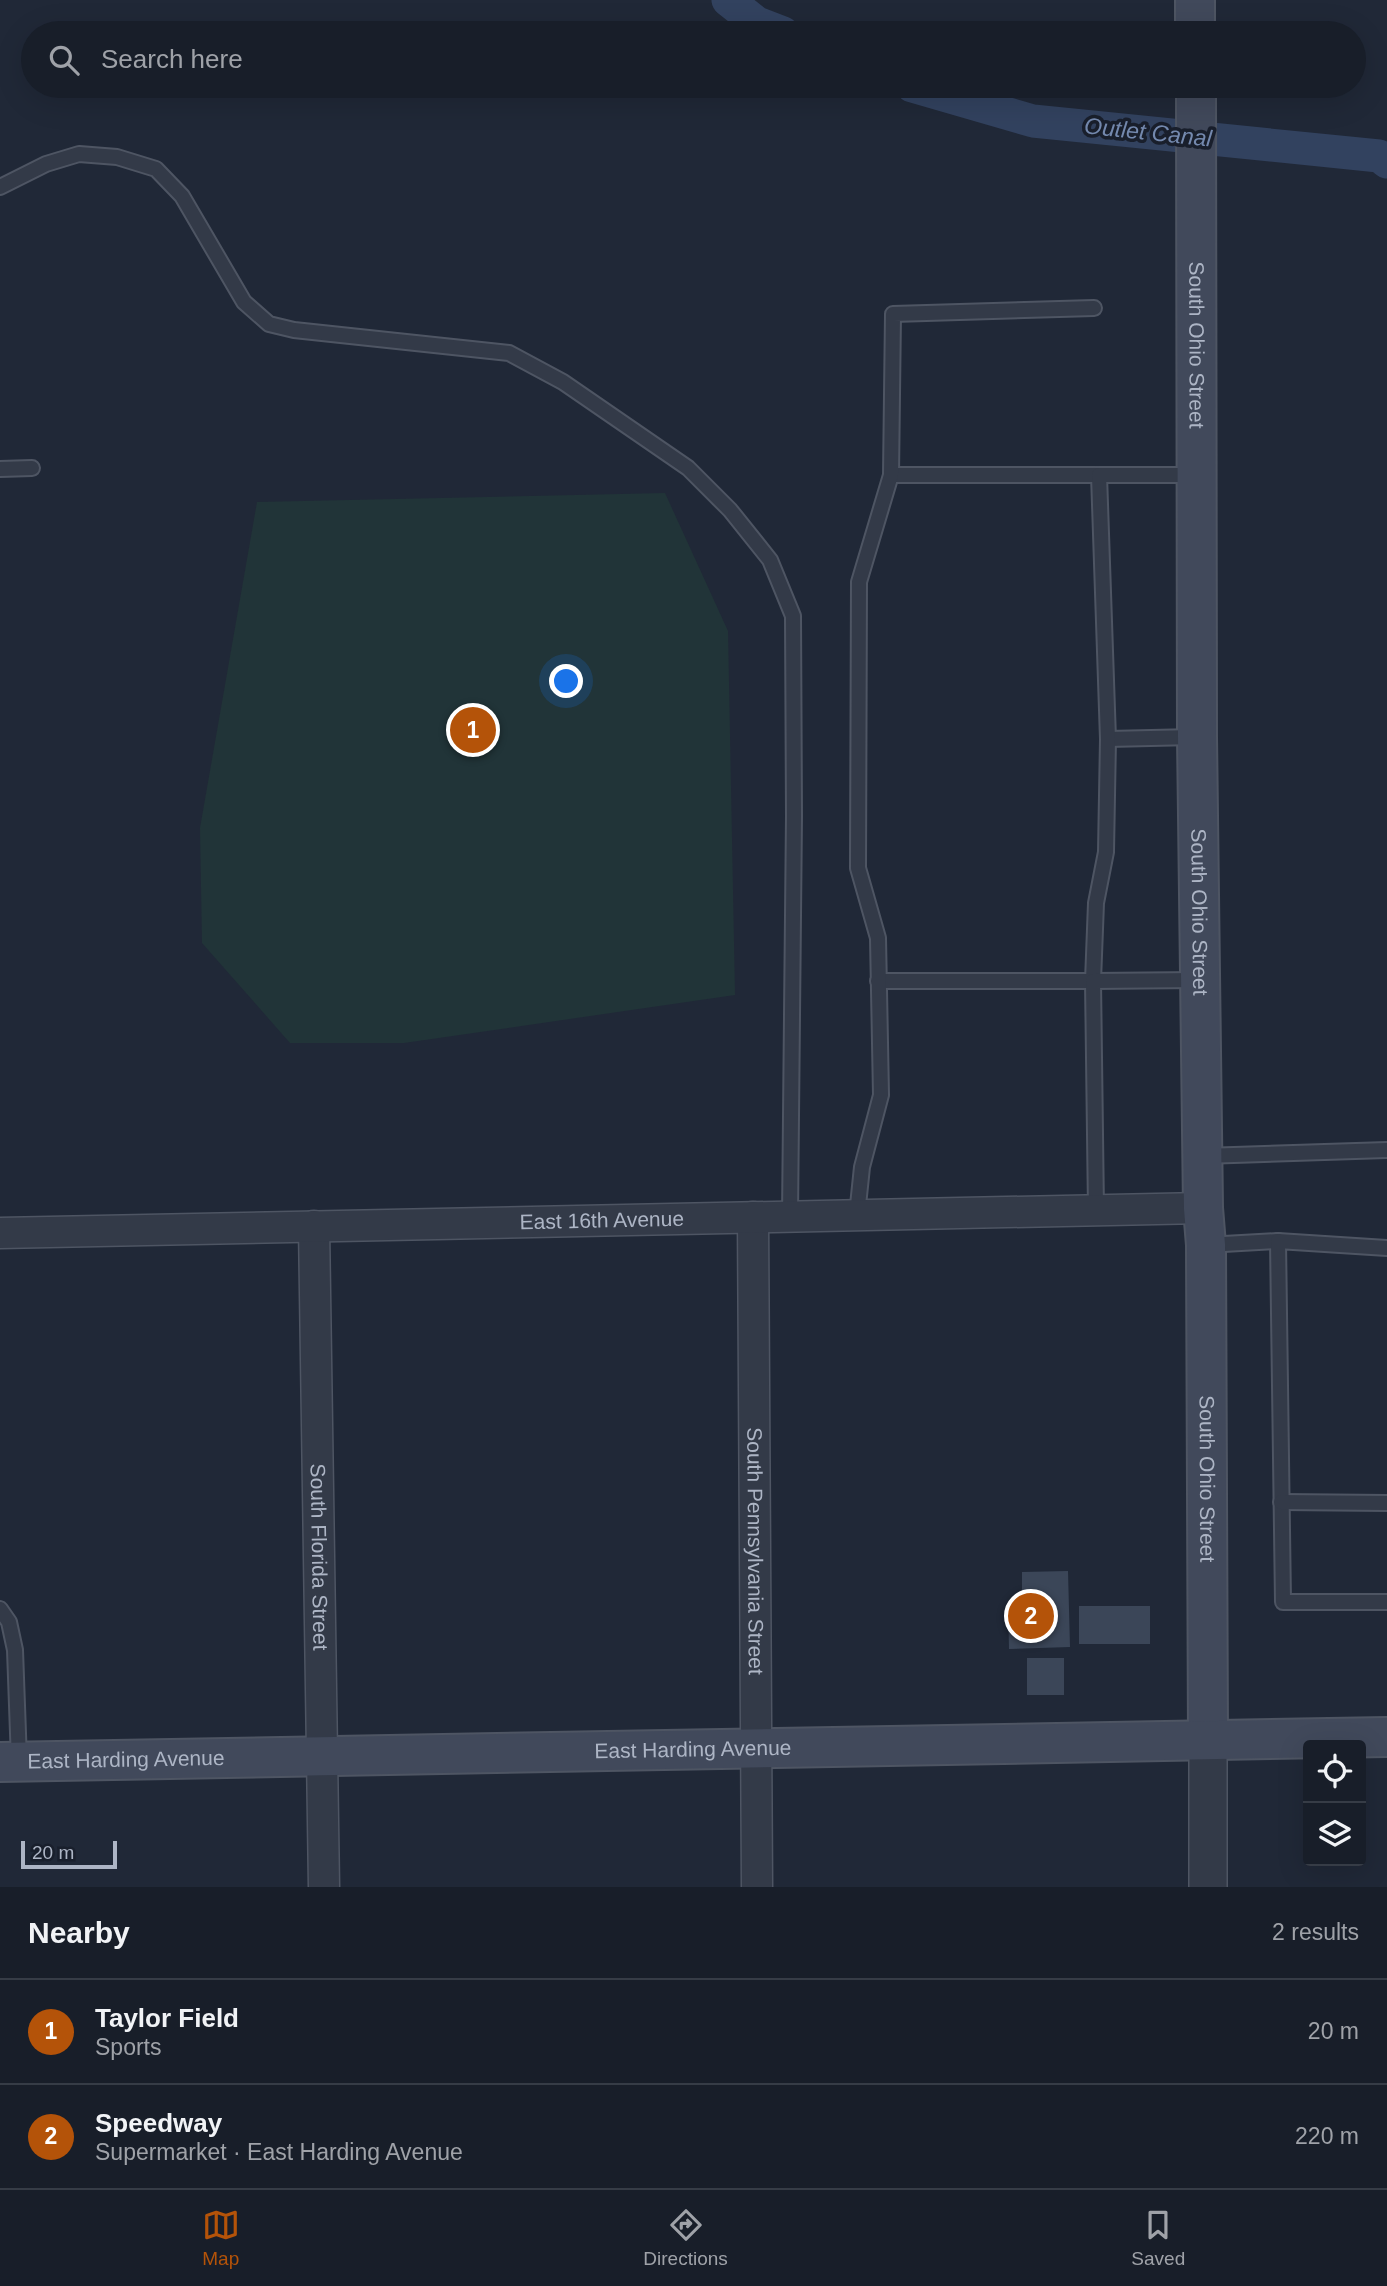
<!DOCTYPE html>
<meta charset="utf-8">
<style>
:root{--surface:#181e29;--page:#212731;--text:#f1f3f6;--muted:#9fa2a8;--line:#363c46;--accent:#b45309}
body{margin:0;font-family:Helvetica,sans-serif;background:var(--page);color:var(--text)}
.controls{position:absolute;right:21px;bottom:21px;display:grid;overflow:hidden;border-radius:7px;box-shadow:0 7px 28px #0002}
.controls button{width:63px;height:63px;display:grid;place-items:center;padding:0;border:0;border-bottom:2px solid var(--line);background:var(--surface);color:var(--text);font:35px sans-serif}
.scale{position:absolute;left:21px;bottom:18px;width:96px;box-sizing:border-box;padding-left:7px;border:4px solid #adb5c5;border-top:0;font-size:19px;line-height:24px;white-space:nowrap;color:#adb5c5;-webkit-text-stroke:5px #191f2c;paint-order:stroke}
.you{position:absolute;left:567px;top:682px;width:24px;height:24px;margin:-18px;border:5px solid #fff;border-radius:50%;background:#1a73e8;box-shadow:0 0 0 10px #1a73e833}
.badge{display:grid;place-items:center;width:46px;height:46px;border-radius:50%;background:var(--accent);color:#fff;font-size:23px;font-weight:700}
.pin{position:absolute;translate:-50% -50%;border:4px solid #fff;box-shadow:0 2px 7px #0006}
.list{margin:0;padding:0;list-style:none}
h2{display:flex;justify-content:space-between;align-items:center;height:91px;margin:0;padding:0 28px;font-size:30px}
h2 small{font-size:23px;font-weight:400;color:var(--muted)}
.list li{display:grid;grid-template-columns:46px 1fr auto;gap:21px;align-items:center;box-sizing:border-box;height:105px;padding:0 28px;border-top:2px solid var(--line)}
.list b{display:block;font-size:26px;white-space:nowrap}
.list p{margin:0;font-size:23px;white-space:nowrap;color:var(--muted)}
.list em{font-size:23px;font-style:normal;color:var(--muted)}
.icon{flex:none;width:38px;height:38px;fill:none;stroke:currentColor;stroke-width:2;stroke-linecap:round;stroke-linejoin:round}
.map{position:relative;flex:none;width:1387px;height:1887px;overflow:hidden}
.search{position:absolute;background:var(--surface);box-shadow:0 7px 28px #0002;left:21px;right:21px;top:21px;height:77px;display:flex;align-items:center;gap:18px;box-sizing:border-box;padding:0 24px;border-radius:38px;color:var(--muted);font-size:26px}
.sheet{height:301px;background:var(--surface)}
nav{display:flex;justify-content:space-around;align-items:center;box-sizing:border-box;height:98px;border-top:2px solid var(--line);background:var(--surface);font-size:19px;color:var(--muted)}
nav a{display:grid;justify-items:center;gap:4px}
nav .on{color:var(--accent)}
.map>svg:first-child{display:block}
.green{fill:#213438}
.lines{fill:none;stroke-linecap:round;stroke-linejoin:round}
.canal{stroke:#32425f;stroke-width:33}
.building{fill:#3b4658}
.service-casing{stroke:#4e5563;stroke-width:18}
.minor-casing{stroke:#4e5563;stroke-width:33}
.tertiary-casing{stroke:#4e5563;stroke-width:40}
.secondary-casing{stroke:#4e5563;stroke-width:42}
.service{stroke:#333a48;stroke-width:14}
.minor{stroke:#333a48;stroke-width:30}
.tertiary{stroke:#333a48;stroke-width:37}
.secondary{stroke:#41495b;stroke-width:38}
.labels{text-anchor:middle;stroke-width:7;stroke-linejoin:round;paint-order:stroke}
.street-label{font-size:21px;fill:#adb5c5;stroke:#191f2c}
.water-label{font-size:23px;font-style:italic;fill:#7489ae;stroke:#191f2c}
</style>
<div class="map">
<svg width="1387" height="1887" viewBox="0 0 1387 1887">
<rect width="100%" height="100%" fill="#202837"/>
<path class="green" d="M665 493 728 631 735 995 404 1043H290L202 943 200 828 257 502Z"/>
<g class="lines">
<g class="canal">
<path d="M728 0 757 23 783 33"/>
<path d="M912 86 1033 121 1379 156 1387 162"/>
</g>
</g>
<g class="building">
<path d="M1068 1571 1070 1647 1009 1649 1008 1605H1022V1572Z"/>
<rect x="1079" y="1606" width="71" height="38"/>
<rect x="1027" y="1658" width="37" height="37"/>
</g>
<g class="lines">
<g class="service-casing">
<g id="service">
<path d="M0 187 46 164 79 154 117 157 156 169 182 196 244 302 269 324 294 330 509 353 563 382 688 468 730 510 770 560 793 616 794 816 790 1216"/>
<path d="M0 469 32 468"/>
<path d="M891 475H1099"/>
<path d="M1108 739 1194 737"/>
<path d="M878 981H1093L1096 903 1106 852 1108 739 1099 475H1196"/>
<path d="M1203 1156 1387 1150"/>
<path d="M1096 1210 1093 981 1198 980"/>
<path d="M857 1215 862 1167 881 1095 878 938 858 868 859 582 891 475 893 314 1094 308"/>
<path d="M1206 1245 1278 1241"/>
<path d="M1387 1248 1278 1241 1283 1602H1387"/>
<path d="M1281 1502 1387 1503"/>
<path d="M0 1609 9 1622 15 1650 19 1761"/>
</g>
</g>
<g class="minor-casing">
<g id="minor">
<path id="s1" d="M753 1217 757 1887"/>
<path id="s2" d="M314 1226 324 1887"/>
<path id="s3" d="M0 1233 1203 1208"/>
</g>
</g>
<g class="tertiary-casing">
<path id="tertiary" d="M1208 1887V1739"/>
</g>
<g class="secondary-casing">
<g id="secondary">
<path d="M1195 0V33"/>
<path id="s4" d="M1196 86 1197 737 1203 1208 1206 1245 1208 1739"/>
<path id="s5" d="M0 1762 1387 1737"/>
</g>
</g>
<use href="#service" class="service"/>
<use href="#minor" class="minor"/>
<use href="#tertiary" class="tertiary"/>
<use href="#secondary" class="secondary"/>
</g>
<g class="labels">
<g class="street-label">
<text dy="7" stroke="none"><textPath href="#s4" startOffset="259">South Ohio Street</textPath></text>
<text dy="7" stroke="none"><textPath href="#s4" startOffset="826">South Ohio Street</textPath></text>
<text dy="7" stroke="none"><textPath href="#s3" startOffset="602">East 16th Avenue</textPath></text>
<text dy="7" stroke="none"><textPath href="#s4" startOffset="1393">South Ohio Street</textPath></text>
<text dy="7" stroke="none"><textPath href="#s1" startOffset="334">South Pennsylvania Street</textPath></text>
<text dy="7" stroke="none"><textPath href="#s2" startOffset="331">South Florida Street</textPath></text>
<text dy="7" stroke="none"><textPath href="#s5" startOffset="693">East Harding Avenue</textPath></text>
<text dy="7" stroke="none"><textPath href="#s5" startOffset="126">East Harding Avenue</textPath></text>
</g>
<g class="water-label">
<text transform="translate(1148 132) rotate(6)" y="8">Outlet Canal</text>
</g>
</g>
</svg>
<div class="controls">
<button><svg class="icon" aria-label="locate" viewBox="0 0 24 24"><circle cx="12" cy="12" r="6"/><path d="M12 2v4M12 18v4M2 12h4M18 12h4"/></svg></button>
<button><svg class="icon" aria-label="layers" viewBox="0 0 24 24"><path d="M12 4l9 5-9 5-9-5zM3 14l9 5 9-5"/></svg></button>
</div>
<div class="scale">20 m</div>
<div class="you"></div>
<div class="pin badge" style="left:473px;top:730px">1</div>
<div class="pin badge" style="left:1031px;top:1616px">2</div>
<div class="search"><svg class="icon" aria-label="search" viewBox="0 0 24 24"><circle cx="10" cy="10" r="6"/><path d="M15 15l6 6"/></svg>Search here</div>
</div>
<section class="sheet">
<h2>Nearby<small>2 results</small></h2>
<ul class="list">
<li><span class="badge">1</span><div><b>Taylor Field</b><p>Sports</p></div><em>20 m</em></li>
<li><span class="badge">2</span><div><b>Speedway</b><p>Supermarket · East Harding Avenue</p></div><em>220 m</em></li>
</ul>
</section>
<nav>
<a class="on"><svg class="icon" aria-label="map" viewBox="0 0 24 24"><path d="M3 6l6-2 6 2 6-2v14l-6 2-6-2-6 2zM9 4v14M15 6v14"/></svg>Map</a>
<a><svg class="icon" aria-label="directions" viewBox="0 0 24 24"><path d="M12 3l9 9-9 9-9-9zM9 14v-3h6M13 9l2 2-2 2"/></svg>Directions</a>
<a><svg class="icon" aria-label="saved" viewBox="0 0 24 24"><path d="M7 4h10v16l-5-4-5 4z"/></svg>Saved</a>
</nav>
